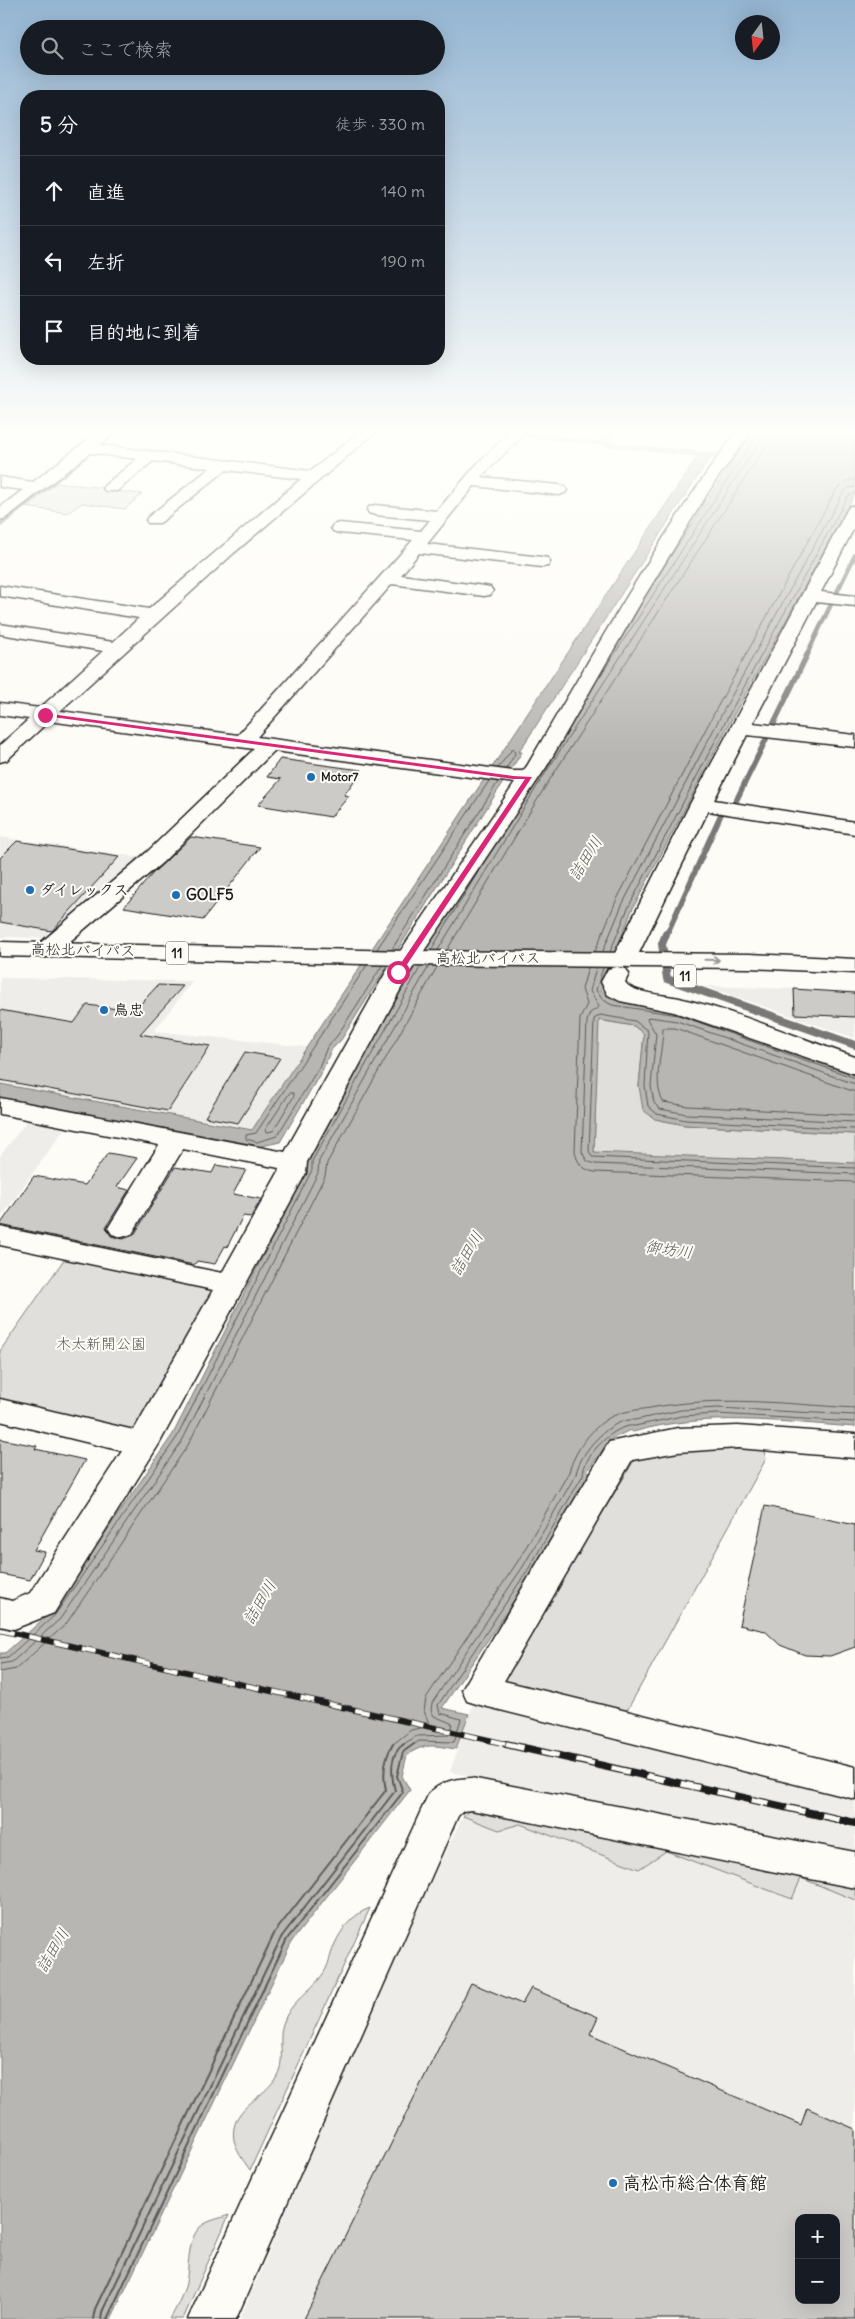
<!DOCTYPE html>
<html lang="ja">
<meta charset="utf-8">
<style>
:root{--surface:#171b24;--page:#20242c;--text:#f1f3f6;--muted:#9ea1a6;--line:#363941}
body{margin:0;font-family:Delius,"Klee One",sans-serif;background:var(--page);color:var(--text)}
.controls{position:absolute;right:15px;bottom:15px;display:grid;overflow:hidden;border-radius:10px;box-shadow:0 5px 20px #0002}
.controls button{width:45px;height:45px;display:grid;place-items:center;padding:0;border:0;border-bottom:1px solid var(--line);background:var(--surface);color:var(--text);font:25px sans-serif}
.compass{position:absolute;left:735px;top:15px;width:45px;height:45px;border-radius:50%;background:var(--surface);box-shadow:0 5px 20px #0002;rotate:195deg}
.stop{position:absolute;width:15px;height:15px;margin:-11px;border:4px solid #db2777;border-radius:50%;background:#fff}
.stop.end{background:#db2777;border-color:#fff;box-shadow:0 1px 5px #0008}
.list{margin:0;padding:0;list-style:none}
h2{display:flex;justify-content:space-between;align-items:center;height:65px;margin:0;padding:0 20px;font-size:21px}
h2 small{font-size:16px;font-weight:400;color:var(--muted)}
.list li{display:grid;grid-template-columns:32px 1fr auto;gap:15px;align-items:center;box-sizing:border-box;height:70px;padding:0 20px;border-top:1px solid var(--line)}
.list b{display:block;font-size:19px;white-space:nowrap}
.list em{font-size:16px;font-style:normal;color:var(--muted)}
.icon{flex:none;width:28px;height:28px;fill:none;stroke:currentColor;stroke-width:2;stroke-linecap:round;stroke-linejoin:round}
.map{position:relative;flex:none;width:855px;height:2319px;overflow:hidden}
.search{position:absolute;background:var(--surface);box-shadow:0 5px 20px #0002;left:20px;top:20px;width:425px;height:55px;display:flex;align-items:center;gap:12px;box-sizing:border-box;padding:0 18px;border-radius:28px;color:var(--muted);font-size:19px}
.panel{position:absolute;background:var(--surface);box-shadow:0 5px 20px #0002;left:20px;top:90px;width:425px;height:275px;border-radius:20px}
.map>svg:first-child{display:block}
.built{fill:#eeede9;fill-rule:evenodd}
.green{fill:#e0dfdb;stroke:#7e7e7c}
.water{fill:#b7b6b2;stroke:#797876}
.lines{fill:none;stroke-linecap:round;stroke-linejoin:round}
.shore-far1{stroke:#5a5a58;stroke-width:1}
.shore{stroke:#5a5a58;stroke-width:2}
.stream-far2{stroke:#797876;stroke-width:4.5}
.stream-far1{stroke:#797876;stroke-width:5.5}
.stream{stroke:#797876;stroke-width:8}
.building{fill:#cccbc8;stroke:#1c1c1c;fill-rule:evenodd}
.minor-casing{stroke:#1c1c1c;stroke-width:3}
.highway-casing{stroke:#1c1c1c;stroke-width:3}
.minor{fill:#fdfcf7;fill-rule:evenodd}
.highway{fill:#fdfcf7;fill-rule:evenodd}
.rail-far1-casing{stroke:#1c1c1c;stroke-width:6}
.rail-casing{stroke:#1c1c1c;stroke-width:8}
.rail-far1{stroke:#fdfcf7;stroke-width:4.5;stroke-dasharray:14;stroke-linecap:butt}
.rail{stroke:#fdfcf7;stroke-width:5.5;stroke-dasharray:18;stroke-linecap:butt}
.oneway{stroke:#989794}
.route{fill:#db2777}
.poi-dot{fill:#1f6fb2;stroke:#fdfcf7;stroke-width:2}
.labels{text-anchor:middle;stroke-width:4;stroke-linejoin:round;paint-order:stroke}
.far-poi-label{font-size:12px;font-weight:bold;fill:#1c1c1c;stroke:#fdfcf7;text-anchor:start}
.shield{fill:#fdfcf7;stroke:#605f5e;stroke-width:1}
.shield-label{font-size:14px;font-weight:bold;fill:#1c1c1c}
.poi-label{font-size:15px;font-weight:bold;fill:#1c1c1c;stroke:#fdfcf7;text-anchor:start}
.street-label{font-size:15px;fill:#1c1c1c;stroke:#fdfcf7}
.park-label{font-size:15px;fill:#575655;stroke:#fdfcf7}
.water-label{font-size:16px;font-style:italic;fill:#5a5a58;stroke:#fdfcf7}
.near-poi-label{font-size:18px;font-weight:bold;fill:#1c1c1c;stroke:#fdfcf7;text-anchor:start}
</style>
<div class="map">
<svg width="855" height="2319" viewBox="0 0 855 2319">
<rect width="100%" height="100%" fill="#fdfcf7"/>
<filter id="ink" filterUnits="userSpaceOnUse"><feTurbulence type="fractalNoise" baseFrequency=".02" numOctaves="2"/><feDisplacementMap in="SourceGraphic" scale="10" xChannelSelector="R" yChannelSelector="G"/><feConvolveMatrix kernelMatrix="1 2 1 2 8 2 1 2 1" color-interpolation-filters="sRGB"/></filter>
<g filter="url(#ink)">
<g class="built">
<path d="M0 837 149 859 52 938 0 937Z"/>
<path d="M0 978 193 981 154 1031 307 1047 252 1131 0 1084Z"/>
<path d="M705 986 855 991V1038Z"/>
<path d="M30 1117 68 1124 0 1219V1156Z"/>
<path d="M474 1701 855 1792V1855L450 1772Z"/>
<path d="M473 1807 855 1883V2319H240L407 1931 463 1816ZM799 2218H836V2300H799Z"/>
</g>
<g class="green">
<path d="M56 483 115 489 114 491 142 494 125 509 82 503 68 513 26 507Z"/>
<path d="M598 1020 634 1026 644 1034 639 1086 655 1119 685 1125 855 1134V1163L594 1153Z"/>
<path d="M65 1258 220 1290 141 1432 0 1400V1351Z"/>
<path d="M762 1444 766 1459 624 1716 511 1689 503 1678 638 1454Z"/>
<path d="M473 1807 855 1883V1900L801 1878 792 1899 666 1851 639 1869 520 1824 499 1830 463 1816Z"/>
<path d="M370 1908 250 2170C241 2157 231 2145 234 2128 238 2105 263 2098 275 2079 287 2061 277 2043 283 2024 290 2001 310 1993 323 1974 329 1965 330 1955 334 1946 341 1929 353 1914 370 1908Z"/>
<path d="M229 2215 183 2319H170C176 2309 181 2298 185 2287 190 2269 186 2241 200 2227 208 2220 219 2219 229 2215Z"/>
</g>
<path class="water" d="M481 431H505L598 442 607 431H616L608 443 736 456 753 431H855V494L736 711 632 910 601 990 614 1000 664 1008 855 1074V1134L685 1125 655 1119 643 1110 639 1086 644 1034 634 1026 599 1020 594 1152 855 1163V1427C781 1422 705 1411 633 1432L630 1430 610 1440 587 1471 591 1472 534 1571 442 1708 469 1714 456 1749C435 1746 426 1742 407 1755L402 1776 410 1790 292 1941 111 2319H0V1653H5L51 1612 173 1434 308 1167 304 1164 405 984 529 777 733 460 710 457 519 752H522L341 1040 331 1050 323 1069 280 1142 257 1147 0 1099V1084L252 1130 698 456Z"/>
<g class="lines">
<g class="shore-far1">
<path d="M601 675 756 436 757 431"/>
<path d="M498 768 513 748 515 754 506 769"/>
<path d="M377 949 489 781"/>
<path d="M392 949 498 782"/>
<path d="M431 950 478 872"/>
<path d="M438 950 539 783 761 439 763 431"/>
<path d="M447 950 545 787 768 443 770 431"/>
<path d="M595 951 616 901 720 702 836 490 844 482 855 479"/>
<path d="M603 951 622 905 726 706 843 493 848 488 855 487"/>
<path d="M610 952 628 908 732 709 848 496 855 493"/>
<path d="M367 965 256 1133 246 1135V1139L257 1142 277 1136 319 1067 327 1047 337 1036 382 966"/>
<path d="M588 968 582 989 587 1004 580 1019 575 1151C577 1163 582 1169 594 1172L855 1182"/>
<path d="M596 968 590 991 599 1007 590 1013 587 1021 582 1152 587 1161 595 1164 855 1174"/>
<path d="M603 968 596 990 602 999 612 1005 678 1015 855 1078"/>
<path d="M855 1084 677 1021 649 1017 647 1019 656 1034 651 1086 654 1103 660 1109 687 1114 855 1122"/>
<path d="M855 1092 675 1028H663C663 1052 652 1080 663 1102L688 1106 855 1115"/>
<path d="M290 1093H293L294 1096 273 1131 267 1132 266 1129Z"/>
<path d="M855 1129 686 1120 657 1114 648 1106 645 1086 648 1031 635 1021 600 1015 594 1019 589 1151 592 1157 855 1168"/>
<path d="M0 1658 8 1657 55 1615 177 1437 312 1170V1161L421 966"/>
<path d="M0 1664 12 1662 60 1619 182 1441 318 1173 319 1161 429 966"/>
<path d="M0 1672 16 1669 66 1624 188 1445 325 1176 327 1163 437 967"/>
<path d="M392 1745 411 1730 430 1726 424 1711 426 1698 518 1561 569 1472C574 1452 593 1425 613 1416 624 1411 637 1410 650 1408 718 1395 786 1404 855 1408"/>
<path d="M402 1745 417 1736 449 1735 453 1724 434 1716 431 1710 432 1703 524 1565 576 1474C580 1452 611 1417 635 1420L681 1410 718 1408 855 1415"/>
<path d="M413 1745 419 1741 454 1742 461 1719 440 1713 438 1705 529 1568 583 1475C583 1456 615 1423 635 1426L682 1416 718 1414 855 1422"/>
</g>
<g class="shore">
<path d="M93 2319 95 2309 275 1932 386 1790C382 1773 384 1759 393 1744"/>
<path d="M101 2319 102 2312 282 1936 395 1791C391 1775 389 1754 404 1744"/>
<path d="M107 2319 287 1939 403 1792 397 1776 403 1752 414 1744"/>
</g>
<g class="stream-far2">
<path d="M97 447 117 431"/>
<path d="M0 525 86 456"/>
<path d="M807 654 855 555"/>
</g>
<path class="stream-far1" d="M666 936 722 812 736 801 808 653"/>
<path class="stream" d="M666 934 662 944 667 979 855 1045"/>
</g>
<g class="building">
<path d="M280 759 346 768 362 770 344 795 349 796 331 817 258 805 281 779 267 777Z"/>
<path d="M191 837 260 847 203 920 124 907 153 873Z"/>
<path d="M17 841 119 857 52 931 0 922V858Z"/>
<path d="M158 985 183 986 140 1034 210 1046 168 1111 0 1080V1010L74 1023 87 1005 134 1011Z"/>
<path d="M794 989 855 993V1017L795 1014Z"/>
<path d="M245 1052 280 1058 238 1123 205 1117Z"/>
<path d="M108 1153 137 1158 117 1187 129 1190 106 1227 111 1236 123 1239 134 1235 175 1167 212 1173 216 1165 246 1170 233 1194 261 1199 251 1217 243 1216 227 1247 225 1246 215 1264 197 1261 194 1265 0 1225 34 1176 85 1185Z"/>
<path d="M0 1439 37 1446 35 1449 85 1460 34 1550 45 1552 30 1580 0 1574Z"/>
<path d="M765 1506 855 1525V1647L830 1656 805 1655 780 1645 765 1631 739 1625Z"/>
<path d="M471 1983 522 2004 531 1988 598 2017 590 2034 801 2125 807 2108 855 2129V2319H304ZM799 2218H836V2300H799Z"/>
</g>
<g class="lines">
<g class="minor-casing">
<g id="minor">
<path d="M99 431H116L100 445 311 471 361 431H377L234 553 60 711 238 735 413 540 339 533 333 531 331 528 333 525 339 523 421 531 430 520 375 515 369 513 367 510 369 507 375 505 437 511 477 464 511 431H527L481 477 559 485 565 487 567 490 565 493 559 495 474 486 427 544 542 557 548 558 550 562 548 566 542 567 419 553 401 575 484 586 490 587 493 591 490 595 484 596 392 584 257 737 513 771H523L527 766C594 652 658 537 737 431H752L714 483 644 597 547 766 410 972 307 1162 306 1173 159 1444 54 1613 14 1629 0 1626V1598L12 1601 30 1593 122 1451 0 1421V1399L134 1430 213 1290 0 1245V1227L222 1273 278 1173 279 1168 183 1149 132 1234 122 1237 112 1234 108 1228 159 1145 0 1114V1098L285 1152 386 972 515 783 274 751 163 862 54 955 46 957 38 955 34 950 38 945 147 852 254 749 49 721 7 760 0 762V745L29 719 0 715V703L40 708 103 651 0 634V624L113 642 139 618 0 596V586L149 609 301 479 226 470 160 523H148L146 520 148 517 210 468 153 461 117 491H105L103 488 105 485 137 459 90 453 6 518 0 520V507L23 490 0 487V477L33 482Z"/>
<path d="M855 505V526L821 592 855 596V606L816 602 753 723 855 735V747L747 735 714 800 855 822V834L708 811 636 959 632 964 624 966 616 964 612 959 690 804 847 510 849 507Z"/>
<path d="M617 967 626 969 629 974 625 982C631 994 670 995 683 999 741 1013 799 1038 855 1057V1074L674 1012 620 1001 608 995 601 982 608 969Z"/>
<path d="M738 1426 855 1434V1458L738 1448 678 1452 632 1460 504 1681 855 1767V1799L480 1705 467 1701 462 1690 609 1442 678 1428Z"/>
<path d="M471 1778 855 1852V1888L471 1810 463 1811 458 1816 236 2319H188L429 1793C443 1781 453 1779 471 1778Z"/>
</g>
</g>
<g class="highway-casing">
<path id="highway" d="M0 942 408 951 749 954 855 959V973L749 968 408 965 0 956Z"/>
</g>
<use href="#minor" class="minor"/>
<use href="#highway" class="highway"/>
<g class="rail-far1-casing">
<path id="rail-far1" d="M0 1630 511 1745"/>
</g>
<g class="rail-casing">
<path id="rail" d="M506 1744 855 1823"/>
</g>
<use href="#rail-far1" class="rail-far1"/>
<use href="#rail" class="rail"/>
</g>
<defs><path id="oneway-shaft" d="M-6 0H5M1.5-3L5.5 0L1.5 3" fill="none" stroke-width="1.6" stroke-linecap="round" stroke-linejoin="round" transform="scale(1.25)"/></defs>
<use class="oneway" href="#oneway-shaft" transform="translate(712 960) rotate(1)"/>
</g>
<linearGradient id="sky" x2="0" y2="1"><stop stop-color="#94b5d2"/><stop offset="0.57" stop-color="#fefefb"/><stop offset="1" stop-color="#fefefb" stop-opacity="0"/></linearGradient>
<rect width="855" height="756" fill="url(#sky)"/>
<path class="route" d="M43 713 513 776 532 777 402 972 398 974 395 972 525 779H513L45 716Z"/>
<g class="poi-dot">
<circle cx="311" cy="777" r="5"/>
<circle cx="30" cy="890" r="5"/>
<circle cx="176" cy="895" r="5"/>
<circle cx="104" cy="1010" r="5"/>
<circle cx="613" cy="2183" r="5"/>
</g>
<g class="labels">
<g class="far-poi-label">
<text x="321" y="781">Motor7</text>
</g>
<g class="shield">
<rect x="166" y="941.5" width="22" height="23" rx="4"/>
<rect x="674" y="964.5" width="22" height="23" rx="4"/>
</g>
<g class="shield-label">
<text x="177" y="958">11</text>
<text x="685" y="981">11</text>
</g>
<g class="poi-label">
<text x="40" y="895">ダイレックス</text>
<text x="186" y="900">GOLF5</text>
<text x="114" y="1015">鳥忠</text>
</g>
<g class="street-label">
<text transform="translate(83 950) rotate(1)" y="5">高松北バイパス</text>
<text x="488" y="963">高松北バイパス</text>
</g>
<g class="park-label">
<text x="101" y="1349">木太新開公園</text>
</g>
<g class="water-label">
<text transform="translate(585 858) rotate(-58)" y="6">詰田川</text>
<text transform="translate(669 1249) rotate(8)" y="6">御坊川</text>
<text transform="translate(466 1253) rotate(-59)" y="6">詰田川</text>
<text transform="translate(259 1602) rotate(-59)" y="6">詰田川</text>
<text transform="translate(52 1950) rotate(-59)" y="6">詰田川</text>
</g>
<g class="near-poi-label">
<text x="623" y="2189">高松市総合体育館</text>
</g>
</g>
</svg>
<div class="controls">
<button>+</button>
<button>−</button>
</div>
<svg class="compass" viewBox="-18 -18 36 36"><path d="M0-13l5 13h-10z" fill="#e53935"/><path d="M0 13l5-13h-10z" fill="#9ea1a6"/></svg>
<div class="stop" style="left:398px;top:972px"></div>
<div class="stop end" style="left:45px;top:715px"></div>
<div class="search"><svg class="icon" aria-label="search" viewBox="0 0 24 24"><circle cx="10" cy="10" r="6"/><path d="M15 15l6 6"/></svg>ここで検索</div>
<section class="panel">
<h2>5 分<small>徒歩 · 330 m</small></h2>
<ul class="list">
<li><svg class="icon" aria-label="ahead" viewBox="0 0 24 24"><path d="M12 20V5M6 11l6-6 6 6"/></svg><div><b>直進</b></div><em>140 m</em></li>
<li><svg class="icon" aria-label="left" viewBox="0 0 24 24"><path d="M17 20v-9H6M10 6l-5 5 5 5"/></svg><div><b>左折</b></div><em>190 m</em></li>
<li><svg class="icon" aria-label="arrive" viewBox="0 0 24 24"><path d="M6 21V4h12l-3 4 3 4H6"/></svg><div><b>目的地に到着</b></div></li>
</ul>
</section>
</div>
